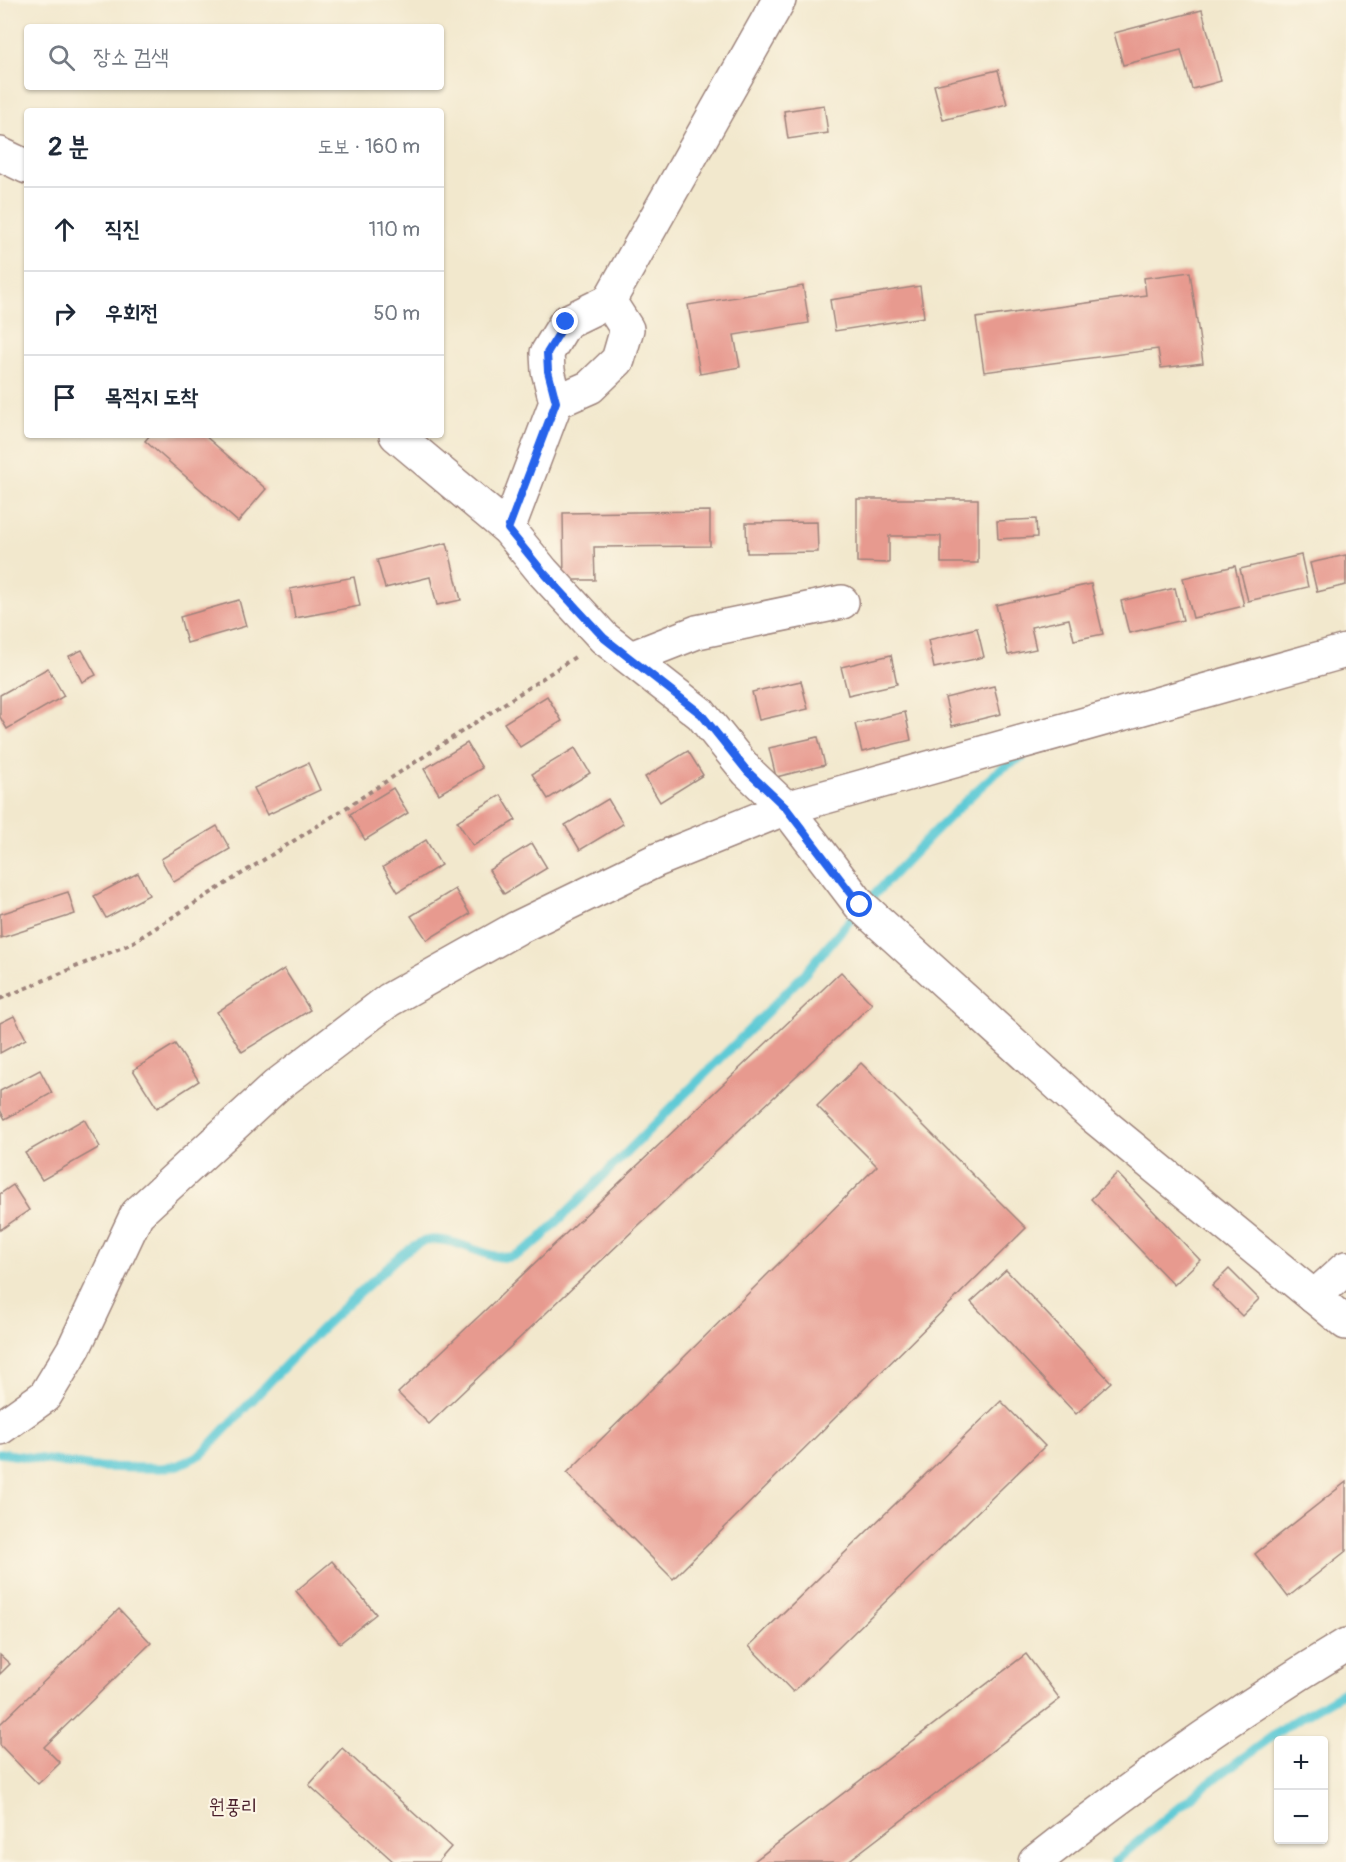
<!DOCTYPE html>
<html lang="ko">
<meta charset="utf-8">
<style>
:root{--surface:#fff;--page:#f6f6f7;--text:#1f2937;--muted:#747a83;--line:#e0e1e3}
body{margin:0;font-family:Pangolin,"Poor Story",sans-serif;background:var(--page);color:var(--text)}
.controls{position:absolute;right:18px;bottom:18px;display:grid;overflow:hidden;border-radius:6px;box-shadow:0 2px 4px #0004}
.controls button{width:54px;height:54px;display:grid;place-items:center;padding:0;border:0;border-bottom:2px solid var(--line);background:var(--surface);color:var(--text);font:30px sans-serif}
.stop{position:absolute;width:18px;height:18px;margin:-14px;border:4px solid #2563eb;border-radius:50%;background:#fff}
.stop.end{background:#2563eb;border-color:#fff;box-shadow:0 2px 6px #0008}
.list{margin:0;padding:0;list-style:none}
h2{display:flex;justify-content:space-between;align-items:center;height:78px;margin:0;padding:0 24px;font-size:26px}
h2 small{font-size:20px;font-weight:400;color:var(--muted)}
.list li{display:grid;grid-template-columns:39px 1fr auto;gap:18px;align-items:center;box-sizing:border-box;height:84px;padding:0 24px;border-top:2px solid var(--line)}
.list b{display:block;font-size:22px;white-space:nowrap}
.list em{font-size:20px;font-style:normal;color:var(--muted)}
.icon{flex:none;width:33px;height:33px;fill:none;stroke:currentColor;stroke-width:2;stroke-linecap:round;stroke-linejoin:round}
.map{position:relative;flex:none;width:1346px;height:1862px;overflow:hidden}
.search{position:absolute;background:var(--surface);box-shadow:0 2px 4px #0004;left:24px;top:24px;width:420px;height:66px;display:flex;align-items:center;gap:15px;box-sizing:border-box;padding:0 21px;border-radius:6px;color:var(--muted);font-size:22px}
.panel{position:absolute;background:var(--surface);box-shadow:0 2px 4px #0004;left:24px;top:108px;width:420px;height:330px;border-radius:6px}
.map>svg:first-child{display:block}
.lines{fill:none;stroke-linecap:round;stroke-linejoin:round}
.stream{stroke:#5ecad6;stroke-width:9}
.building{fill:#e79a8f}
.minor-casing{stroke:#9e847c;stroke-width:36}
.path{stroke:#9e847c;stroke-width:4;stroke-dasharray:4.5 4.5;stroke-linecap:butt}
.minor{stroke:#fff;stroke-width:33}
.route{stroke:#2563eb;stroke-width:8}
.labels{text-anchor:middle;stroke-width:4.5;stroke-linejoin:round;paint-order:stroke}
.quarter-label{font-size:20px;fill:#4a1f2b;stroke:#fcf5e5}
</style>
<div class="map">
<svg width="1346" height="1862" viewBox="0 0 1346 1862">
<rect width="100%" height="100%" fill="#fcf5e5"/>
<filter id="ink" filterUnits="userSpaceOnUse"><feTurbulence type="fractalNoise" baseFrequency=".0167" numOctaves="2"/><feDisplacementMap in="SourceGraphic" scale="12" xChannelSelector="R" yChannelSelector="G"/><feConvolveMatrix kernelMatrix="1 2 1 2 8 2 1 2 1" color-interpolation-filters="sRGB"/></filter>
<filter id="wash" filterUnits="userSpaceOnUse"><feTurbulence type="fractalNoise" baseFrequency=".008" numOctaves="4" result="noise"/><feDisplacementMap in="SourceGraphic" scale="24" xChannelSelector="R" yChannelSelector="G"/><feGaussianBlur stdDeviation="1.35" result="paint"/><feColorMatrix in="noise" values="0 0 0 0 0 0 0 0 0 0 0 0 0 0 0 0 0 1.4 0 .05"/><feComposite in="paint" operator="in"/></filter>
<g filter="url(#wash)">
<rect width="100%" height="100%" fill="#f2e8cd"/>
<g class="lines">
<g class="stream">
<path d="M873 896C906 861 939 826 974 793 988 780 1004 764 1022 758"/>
<path d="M0 1453 94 1467 138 1468H162L179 1465 202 1454C259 1393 315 1331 378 1276 391 1264 407 1246 425 1241 453 1234 485 1260 509 1257 519 1256 532 1245 540 1239L770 1009 806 972 857 912"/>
<path d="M1114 1862 1203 1787 1288 1725 1346 1691"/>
</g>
</g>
<g id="blocks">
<g class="building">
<path d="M1202 10 1221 81 1192 89 1181 50 1123 65 1114 33Z"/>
<path d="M998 70 1007 104 943 120 934 85Z"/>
<path d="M824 105 828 133 788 139 784 111Z"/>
<path d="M1190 272 1203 363 1161 368 1158 349 984 372 976 318 1146 295 1144 278Z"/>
<path d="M803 286 809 323 734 335 740 367 700 374 688 305Z"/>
<path d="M920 286 924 317 835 331 830 300Z"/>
<path d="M150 435H204L266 489 238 522 145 441Z"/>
<path d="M857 499H978V563H941V536H889V563L857 562Z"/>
<path d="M710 511V546L594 547 595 580H564L563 513Z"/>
<path d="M1036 519 1037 537 998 539 997 521Z"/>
<path d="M817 522 818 552 747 553 746 523Z"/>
<path d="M447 543 461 600 437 605 430 577 385 588 377 560Z"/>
<path d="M1301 555 1308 587 1248 601 1240 569Z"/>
<path d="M1346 555V585L1317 592 1310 563Z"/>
<path d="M1235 566 1244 606 1193 618 1183 578Z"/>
<path d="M354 577 360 606 295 618 290 589Z"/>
<path d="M1091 584 1103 634 1074 640 1069 619 1031 627 1036 649 1008 655 996 605Z"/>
<path d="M1175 588 1183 620 1129 633 1121 601Z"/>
<path d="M239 600 246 626 187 643 180 617Z"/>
<path d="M977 628 984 657 934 668 928 640Z"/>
<path d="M82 650 96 675 82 682 69 656Z"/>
<path d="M891 655 897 684 848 695 841 667Z"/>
<path d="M48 668 64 696 7 729 0 717V695Z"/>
<path d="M801 681 808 709 759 720 752 692Z"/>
<path d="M994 686 1001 714 952 726 945 698Z"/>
<path d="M547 696 562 721 520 747 504 723Z"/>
<path d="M905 712 911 740 862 752 855 724Z"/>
<path d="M818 737 825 765 776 777 769 748Z"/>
<path d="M467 743 482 768 439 794 424 769Z"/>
<path d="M575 748 590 773 548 799 532 774Z"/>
<path d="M688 751 703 775 660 802 645 777Z"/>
<path d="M308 763 320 790 267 815 254 788Z"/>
<path d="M393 788 408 813 365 840 350 814Z"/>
<path d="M501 795 516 820 473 846 457 821Z"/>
<path d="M608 799 623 824 580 850 565 825Z"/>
<path d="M217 826 230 849 174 882 161 859Z"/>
<path d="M426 840 441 865 398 892 383 867Z"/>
<path d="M532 843 547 868 504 894 489 870Z"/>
<path d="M138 873 149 895 106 918 94 896Z"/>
<path d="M455 889 470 914 427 940 411 916Z"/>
<path d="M68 892 75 914 1 938 0 914Z"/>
<path d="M284 969 310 1010 242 1052 217 1012Z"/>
<path d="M841 972 872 1004 429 1424 398 1393Z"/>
<path d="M14 1016 26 1039 0 1053V1023Z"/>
<path d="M175 1044 199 1081 157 1108 133 1070Z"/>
<path d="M861 1063 1026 1228 673 1579 567 1473 877 1166 817 1106Z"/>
<path d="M40 1070 52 1093 5 1119 0 1110V1091Z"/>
<path d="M84 1119 100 1147 42 1180 25 1153Z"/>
<path d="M1117 1173 1200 1260 1174 1285 1091 1199Z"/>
<path d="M13 1185 29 1210 0 1230V1194Z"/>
<path d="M1229 1269 1259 1299 1242 1316 1212 1286Z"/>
<path d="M1006 1270 1111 1382 1076 1414 971 1302Z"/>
<path d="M1001 1401 1045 1446 793 1692 749 1646Z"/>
<path d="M1346 1482V1551L1288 1597 1255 1554Z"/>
<path d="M332 1561 376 1614 340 1643 296 1591Z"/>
<path d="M119 1609 151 1643 44 1747 60 1763 38 1784 0 1745V1724Z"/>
<path d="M1026 1654 1060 1699 847 1862H753Z"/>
<path d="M0 1655 10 1664 0 1674Z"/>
<path d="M342 1748 451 1847 438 1862H394L309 1785Z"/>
</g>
</g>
</g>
<g filter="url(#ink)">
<use href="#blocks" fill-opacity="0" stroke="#9e847c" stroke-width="1.5"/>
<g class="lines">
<g class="minor-casing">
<g id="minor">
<path d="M0 154 27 167"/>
<path d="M609 301 627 329 618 360 590 387 556 402 548 371 547 353 566 322 609 301 779 0"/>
<path d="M396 435 508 529 543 572 604 638 701 714 747 771 786 808 860 905 1092 1115 1346 1323"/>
<path d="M508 529 556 402"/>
<path d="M631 658 697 632 842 602"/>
<path d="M1314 1297 1346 1268"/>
<path d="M0 1428 45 1396 74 1348 137 1214 276 1086 389 1000 517 928 657 860 786 808 1346 651"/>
<path d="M1035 1862C1134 1784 1238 1710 1346 1645"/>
</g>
</g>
<path class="path" d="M0 999 130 944 338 813 578 655"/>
<use href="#minor" class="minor"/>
</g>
</g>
<g class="lines" filter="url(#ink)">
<path class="route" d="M566 322 547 353 548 371 556 402 508 529 543 572 604 638 701 714 747 771 786 808 860 905"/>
</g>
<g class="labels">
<g class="quarter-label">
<text x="233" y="1813">원풍리</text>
</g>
</g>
</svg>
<div class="controls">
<button>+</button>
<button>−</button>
</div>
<div class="stop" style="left:860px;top:905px"></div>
<div class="stop end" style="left:566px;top:322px"></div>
<div class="search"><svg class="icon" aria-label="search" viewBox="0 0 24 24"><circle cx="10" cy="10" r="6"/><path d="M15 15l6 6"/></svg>장소 검색</div>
<section class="panel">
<h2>2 분<small>도보 · 160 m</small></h2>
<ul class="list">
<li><svg class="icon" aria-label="ahead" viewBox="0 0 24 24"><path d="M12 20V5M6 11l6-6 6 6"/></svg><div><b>직진</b></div><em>110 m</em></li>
<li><svg class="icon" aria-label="right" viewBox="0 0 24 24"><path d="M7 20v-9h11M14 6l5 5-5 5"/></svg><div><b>우회전</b></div><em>50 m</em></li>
<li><svg class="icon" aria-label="arrive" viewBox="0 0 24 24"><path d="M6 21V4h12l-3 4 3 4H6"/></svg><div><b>목적지 도착</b></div></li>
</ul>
</section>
</div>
